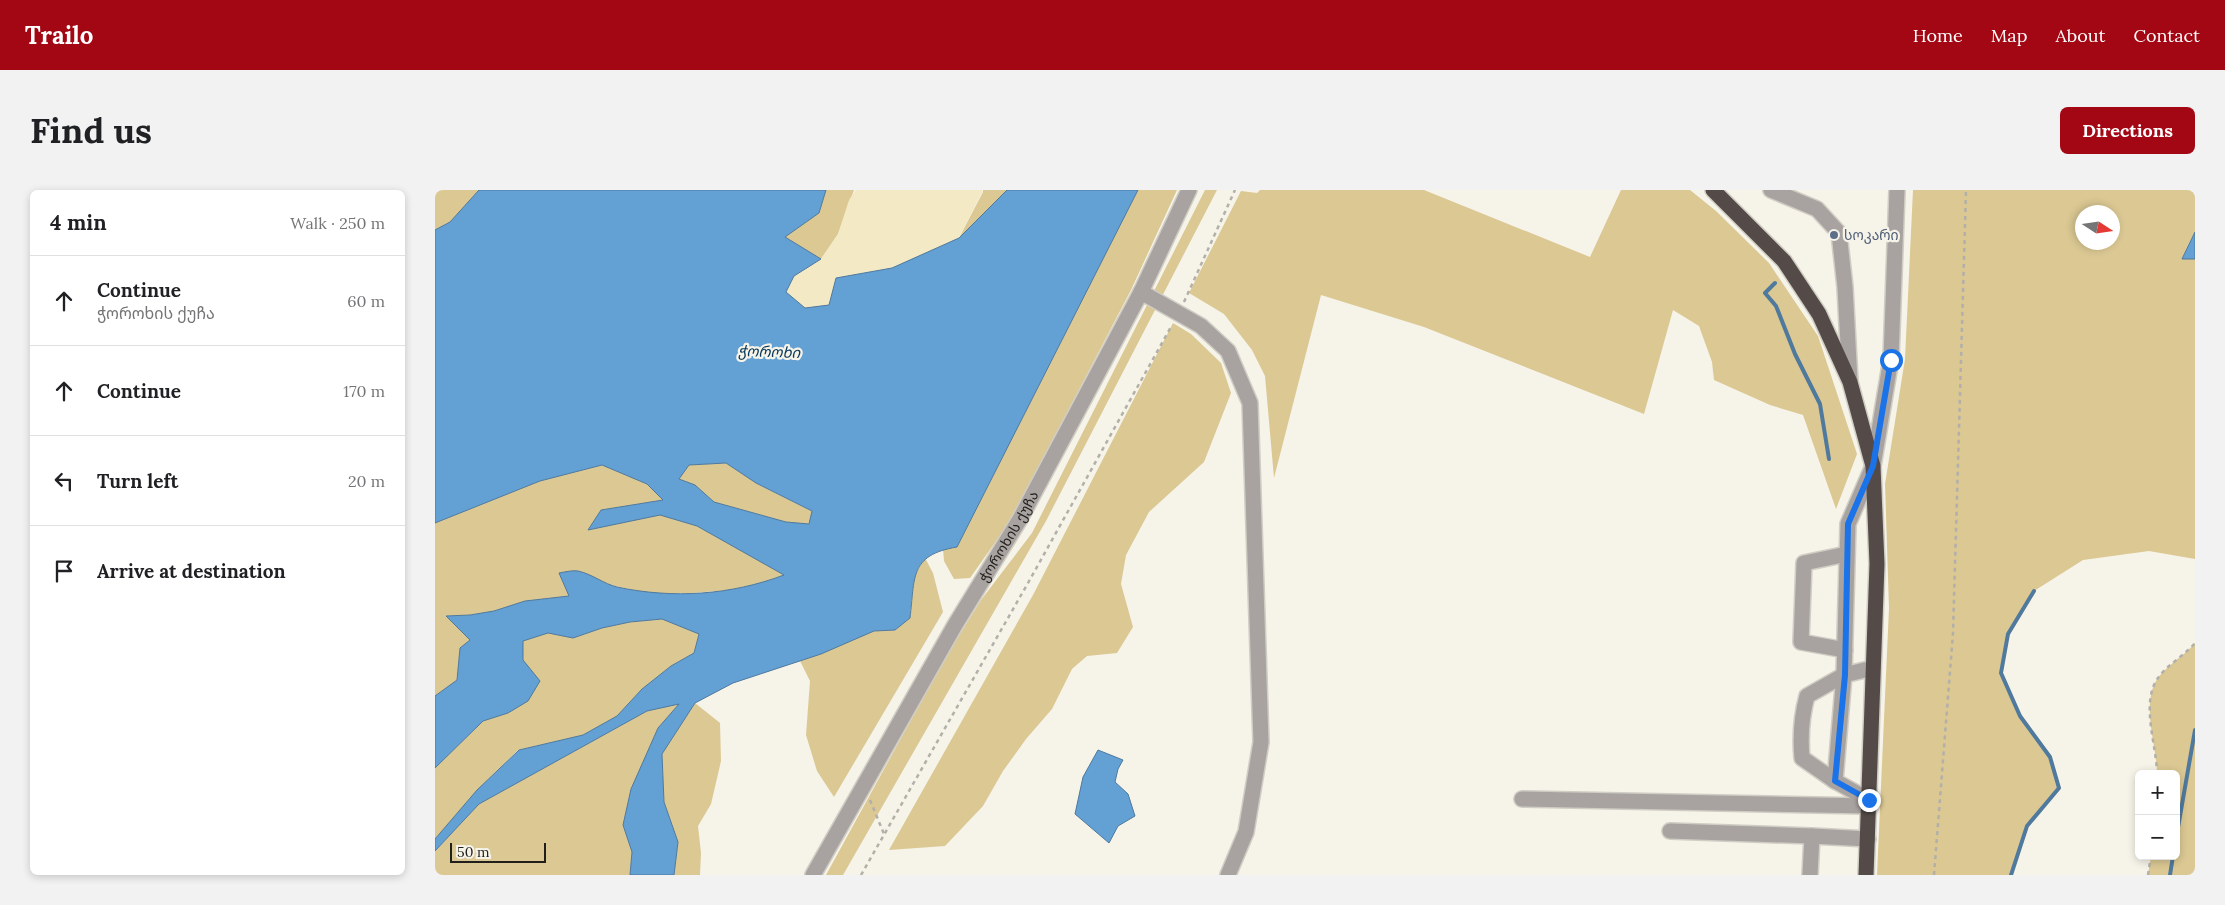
<!DOCTYPE html>
<meta charset="utf-8">
<style>
:root{--surface:#fff;--page:#f2f2f2;--text:#202124;--muted:#757577;--line:#e0e0e0;--accent:#a20713}
body{margin:0;font-family:Lora,"Noto Sans Georgian",serif;background:var(--page);color:var(--text)}
.controls{position:absolute;right:15px;bottom:15px;display:grid;overflow:hidden;border-radius:8px;box-shadow:0 2px 8px #0003}
.controls button{width:45px;height:45px;display:grid;place-items:center;padding:0;border:0;border-bottom:1px solid var(--line);background:var(--surface);color:var(--text);font:25px sans-serif}
.compass{position:absolute;left:1640px;top:15px;width:45px;height:45px;border-radius:50%;background:var(--surface);box-shadow:0 2px 8px #0003;rotate:102deg}
.scale{position:absolute;left:15px;bottom:12px;width:96px;box-sizing:border-box;padding-left:5px;border:2px solid #211f1c;border-top:0;font-size:14px;line-height:18px;white-space:nowrap;color:#211f1c;-webkit-text-stroke:4px #f6f3e9;paint-order:stroke}
.stop{position:absolute;width:15px;height:15px;margin:-11px;border:4px solid #1a73e8;border-radius:50%;background:#fff}
.stop.end{background:#1a73e8;border-color:#fff;box-shadow:0 1px 5px #0008}
.list{margin:0;padding:0;list-style:none}
h2{display:flex;justify-content:space-between;align-items:center;height:65px;margin:0;padding:0 20px;font-size:21px}
h2 small{font-size:16px;font-weight:400;color:var(--muted)}
.list li{display:grid;grid-template-columns:32px 1fr auto;gap:15px;align-items:center;box-sizing:border-box;height:90px;padding:0 20px;border-top:1px solid var(--line)}
.list b{display:block;font-size:19px;white-space:nowrap}
.list p{margin:0;font-size:16px;white-space:nowrap;color:var(--muted)}
.list em{font-size:16px;font-style:normal;color:var(--muted)}
.icon{flex:none;width:28px;height:28px;fill:none;stroke:currentColor;stroke-width:2;stroke-linecap:round;stroke-linejoin:round}
.map{position:relative;flex:none;width:1760px;height:685px;overflow:hidden;border-radius:8px}
header{display:flex;align-items:center;gap:30px;box-sizing:border-box;height:70px;padding:0 25px;background:var(--accent);color:#fff}
header strong{font-size:24px}
nav{display:flex;gap:28px;margin-inline-start:auto;font-size:18px}
.intro{display:flex;align-items:center;justify-content:space-between;box-sizing:border-box;height:120px;padding:0 30px}
h1{margin:0;font-size:35px}
.button{padding:12px 22px;border-radius:8px;background:var(--accent);color:#fff;font-size:18px;font-weight:700}
main{display:flex;gap:30px;padding:0 30px}
aside{flex:1;background:var(--surface);border-radius:8px;box-shadow:0 2px 8px #0003}
.map>svg:first-child{display:block}
.green{fill:#dbc893;fill-rule:evenodd}
.sand{fill:#f3e9c4}
.water{fill:#63a0d4;stroke:#4f799d;fill-rule:evenodd}
.lines{fill:none;stroke-linecap:round;stroke-linejoin:round}
.stream{stroke:#4f799d;stroke-width:4}
.minor-casing{stroke:#d0cdc4;stroke-width:18}
.highway-casing{stroke:#d0cdc4;stroke-width:18}
.path{stroke:#b2b0a8;stroke-width:2.5;stroke-dasharray:4 4;stroke-linecap:butt}
.minor{stroke:#a8a3a1;stroke-width:15}
.highway{stroke:#544b48;stroke-width:15}
.route{stroke:#1a73e8;stroke-width:6}
.service-dot{fill:#5c6f8a;stroke:#f6f3e9;stroke-width:2}
.labels{text-anchor:middle;stroke-width:4.5;stroke-linejoin:round;paint-order:stroke}
.service-label{font-size:14px;fill:#4e5e75;stroke:#f6f3e9;text-anchor:start}
.street-label{font-size:14px;fill:#211f1c;stroke:#f6f3e9}
.water-label{font-size:15px;font-style:italic;fill:#07375a;stroke:#f6f3e9}
</style>
<header>
<strong>Trailo</strong>
<nav><a>Home</a><a>Map</a><a>About</a><a>Contact</a></nav>
</header>
<div class="intro"><h1>Find us</h1><a class="button">Directions</a></div>
<main>
<aside>
<h2>4 min<small>Walk · 250 m</small></h2>
<ul class="list">
<li><svg class="icon" aria-label="ahead" viewBox="0 0 24 24"><path d="M12 20V5M6 11l6-6 6 6"/></svg><div><b>Continue</b><p>ჭოროხის ქუჩა</p></div><em>60 m</em></li>
<li><svg class="icon" aria-label="ahead" viewBox="0 0 24 24"><path d="M12 20V5M6 11l6-6 6 6"/></svg><div><b>Continue</b></div><em>170 m</em></li>
<li><svg class="icon" aria-label="left" viewBox="0 0 24 24"><path d="M17 20v-9H6M10 6l-5 5 5 5"/></svg><div><b>Turn left</b></div><em>20 m</em></li>
<li><svg class="icon" aria-label="arrive" viewBox="0 0 24 24"><path d="M6 21V4h12l-3 4 3 4H6"/></svg><div><b>Arrive at destination</b></div></li>
</ul>
</aside>
<div class="map">
<svg width="1760" height="685" viewBox="0 0 1760 685">
<rect width="100%" height="100%" fill="#f6f3e9"/>
<g class="green">
<path d="M0 0H44L15 32 0 40Z"/>
<path d="M391 0H419L403 44 386 69 349 47 384 23Z"/>
<path d="M548 0H572L524 48 548 2Z"/>
<path d="M703 0H742L696 100 576 330 535 388 519 389 509 371 508 359 522 357Z"/>
<path d="M770 0H782L611 331 408 685H391L510 468 546 410 597 343Z"/>
<path d="M825 0H989L1155 67 1186 0H1255L1281 21 1334 73 1383 146 1422 264 1401 319 1368 225 1335 215 1279 190 1277 172 1264 136 1238 120 1209 224 989 137 886 105 839 288 830 186 817 160 789 124 754 103 806 1 822 3Z"/>
<path d="M1478 0H1760V42L1747 69H1760V369L1714 361 1648 370 1599 401 1573 444 1566 483 1585 526 1615 567 1624 598 1592 636 1576 685H1442L1454 418 1450 294 1470 169ZM1648 22H1678V52H1648Z"/>
<path d="M738 133 756 144 786 173 796 203 769 272 714 322 691 365 686 394 698 437 682 463 652 466 637 479 617 519 591 549 568 581 548 616 510 656 454 660 598 405Z"/>
<path d="M291 273 321 293 377 321 374 335 351 332 279 312 260 295 244 289 254 275Z"/>
<path d="M167 275 212 294 228 310 166 320 153 340 225 324 262 336 350 385 307 399 257 403H213L175 395 143 381 124 383 134 406 91 411 59 421 35 425 11 426 35 450 25 458 22 490 0 506V333L105 291Z"/>
<path d="M490 368 498 383 508 422 399 607 382 581 371 545 375 491 365 471 439 441 460 440 475 428 479 386Z"/>
<path d="M227 429 264 443 259 463 236 476 207 499 182 526 148 545 83 560 42 600 0 649V578L48 531 73 523 88 470V451L113 443 138 448 167 438 195 432Z"/>
<path d="M1760 453V685H1713L1716 666H1741V584H1722C1722 556 1705 513 1723 488 1732 475 1749 466 1760 453Z"/>
<path d="M245 513 223 538 188 635 197 662 195 685H0V661L44 614 212 521Z"/>
<path d="M260 513 285 533 286 571 276 614 263 636 266 663 265 685H239L243 652 229 612 227 564Z"/>
</g>
<path class="sand" d="M421 0H548L524 48 457 78 401 88 394 115 370 118 351 102 359 86 386 69 403 44 414 10Z"/>
<g class="water">
<path d="M44 0H391L384 23 350 47 386 69 359 86 351 102 370 118 394 115 401 88 457 78 524 48 572 0H703L522 357C474 365 480 388 475 428L460 440 439 441 386 464 298 493 260 513 227 564 229 612 243 652 239 685H195L197 662 188 635 196 599 223 538 244 514 212 521 44 614 0 661V649L42 600 84 560 148 545 182 526 207 499 236 476 259 463 264 444 227 429 195 432 167 438 138 448 113 443 88 451V470L105 491 93 511 73 523 48 531 0 578V506L22 490 25 458 35 450 11 426 35 425 59 421 90 411 134 406 124 383C130 382 138 380 143 381 157 384 169 394 182 397 238 409 296 405 349 385L262 336 225 325 153 340 166 320 228 310 212 294 167 275 105 291 0 333V40L15 32ZM291 273 321 293 377 321 374 334 351 332 279 312 260 295 244 289 254 275Z"/>
<path d="M1760 42V69H1747Z"/>
<path d="M663 560 688 570 683 579 680 592 693 604 700 626 683 636 674 653 640 624 648 587Z"/>
</g>
<g class="lines">
<g class="stream">
<path d="M1340 93 1330 103 1341 116 1360 164 1385 214 1394 269"/>
<path d="M1741 649 1760 540"/>
<path d="M1576 685 1592 636 1624 598 1615 567 1585 526 1566 483 1573 444 1599 401"/>
<path d="M1735 685 1738 666"/>
</g>
<g class="minor-casing">
<g id="minor">
<path d="M1336 0 1382 19 1404 43 1410 97 1415 191"/>
<path d="M706 102 766 136 793 161 815 213 826 552 811 642 793 685"/>
<path d="M1410 460 1366 452 1369 373 1412 364"/>
<path d="M1400 591 1367 568C1365 546 1366 528 1372 506L1409 485 1438 478"/>
<path d="M1087 609 1433 616"/>
<path d="M1434 610 1400 591 1409 485 1413 334 1438 276 1456 169 1462 0"/>
<path d="M1235 641 1377 646"/>
<path id="s1" d="M378 685 520 435 585 329 706 102 754 0"/>
<path d="M1375 685 1377 646 1433 649"/>
</g>
</g>
<g class="highway-casing">
<path id="highway" d="M1278 0 1349 71 1384 124 1415 192 1438 276 1442 374 1431 685"/>
</g>
<g class="path">
<path d="M749 112 800 0"/>
<path d="M1722 584C1722 556 1705 513 1723 488 1732 475 1749 466 1760 453"/>
<path d="M435 610 449 644"/>
<path d="M426 685 593 393 737 135"/>
<path d="M1499 685 1518 443 1531 0"/>
<path d="M1713 685 1716 666"/>
</g>
<use href="#minor" class="minor"/>
<use href="#highway" class="highway"/>
</g>
<g class="lines">
<path class="route" d="M1434 610 1400 591 1410 485 1413 334 1438 276 1456 170"/>
</g>
<circle class="service-dot" cx="1399" cy="45" r="5"/>
<g class="labels">
<g class="service-label">
<text x="1409" y="50">სოკარი</text>
</g>
<g class="street-label">
<text dy="5" stroke="none"><textPath href="#s1" startOffset="391">ჭოროხის ქუჩა</textPath></text>
</g>
<g class="water-label">
<text transform="translate(334 162) rotate(2)" y="5">ჭოროხი</text>
</g>
</g>
</svg>
<div class="controls">
<button>+</button>
<button>−</button>
</div>
<svg class="compass" viewBox="-18 -18 36 36"><path d="M0-13l5 13h-10z" fill="#e53935"/><path d="M0 13l5-13h-10z" fill="#757577"/></svg>
<div class="scale">50 m</div>
<div class="stop" style="left:1456px;top:170px"></div>
<div class="stop end" style="left:1434px;top:610px"></div>
</div>
</main>
